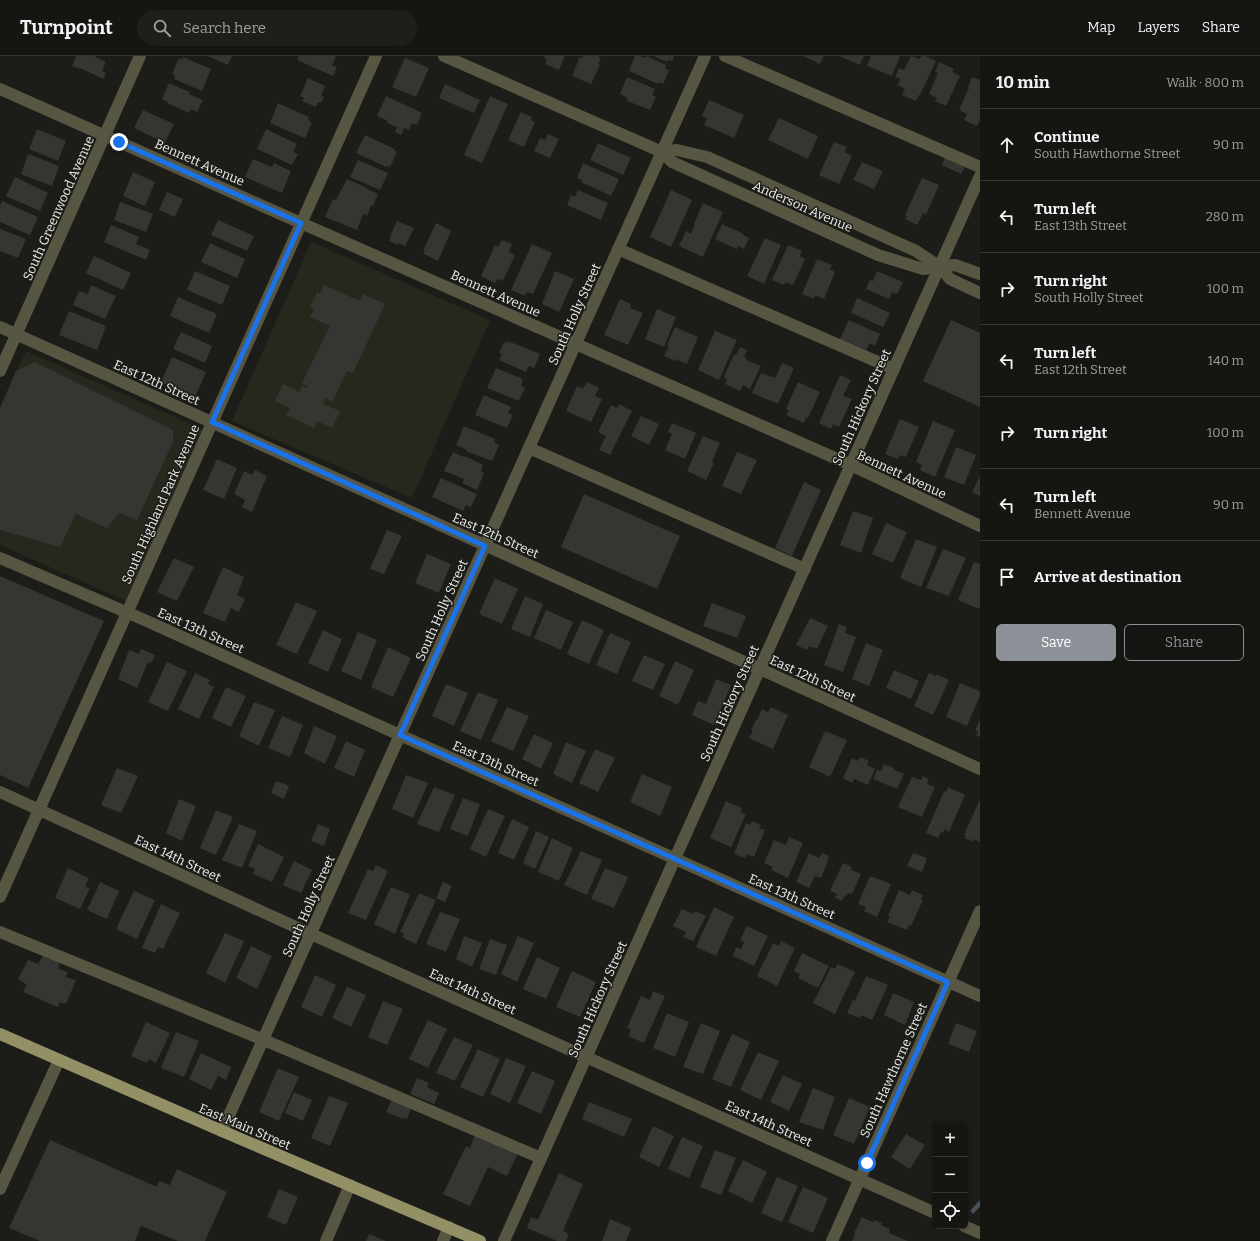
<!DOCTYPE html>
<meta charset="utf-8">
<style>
:root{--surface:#151512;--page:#1e1e1b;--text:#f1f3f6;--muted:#9d9f9f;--line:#343432;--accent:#8c9099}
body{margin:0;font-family:Bitter,serif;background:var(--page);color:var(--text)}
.controls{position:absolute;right:12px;bottom:12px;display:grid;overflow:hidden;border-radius:6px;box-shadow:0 1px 3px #0004}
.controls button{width:36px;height:36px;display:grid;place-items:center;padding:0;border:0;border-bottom:1px solid var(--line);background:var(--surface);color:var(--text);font:20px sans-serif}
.stop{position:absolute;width:12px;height:12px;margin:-9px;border:3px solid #1a73e8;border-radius:50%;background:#fff}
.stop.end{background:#1a73e8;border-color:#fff;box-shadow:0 1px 4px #0008}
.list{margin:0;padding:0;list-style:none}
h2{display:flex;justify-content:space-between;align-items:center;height:52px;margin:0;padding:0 16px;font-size:17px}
h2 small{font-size:13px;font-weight:400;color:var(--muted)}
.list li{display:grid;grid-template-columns:26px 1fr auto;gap:12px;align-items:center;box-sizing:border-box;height:72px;padding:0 16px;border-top:1px solid var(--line)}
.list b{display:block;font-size:15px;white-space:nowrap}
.list p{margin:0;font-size:13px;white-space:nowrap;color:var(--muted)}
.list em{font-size:13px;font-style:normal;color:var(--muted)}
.actions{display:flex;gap:8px;padding:12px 16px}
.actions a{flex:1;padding:9px 0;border:1px solid var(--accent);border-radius:6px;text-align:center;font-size:14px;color:var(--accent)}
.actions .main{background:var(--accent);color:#fff}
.icon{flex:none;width:22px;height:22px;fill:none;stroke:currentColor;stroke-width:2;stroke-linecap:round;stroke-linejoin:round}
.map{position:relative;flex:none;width:980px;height:1185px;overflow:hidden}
header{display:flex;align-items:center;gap:24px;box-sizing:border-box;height:56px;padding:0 20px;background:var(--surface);border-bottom:1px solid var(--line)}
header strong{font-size:19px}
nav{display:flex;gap:22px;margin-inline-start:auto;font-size:14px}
.search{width:280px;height:36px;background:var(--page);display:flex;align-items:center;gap:10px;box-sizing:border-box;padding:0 14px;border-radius:22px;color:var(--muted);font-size:15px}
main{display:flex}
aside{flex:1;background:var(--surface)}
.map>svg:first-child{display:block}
.built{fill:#28271e}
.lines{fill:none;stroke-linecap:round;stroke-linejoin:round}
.stream{stroke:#47515f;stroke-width:4.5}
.building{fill:#353531}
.minor{stroke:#575642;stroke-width:12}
.major{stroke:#939066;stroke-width:12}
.route{stroke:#1a73e8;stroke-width:5}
.labels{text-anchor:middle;stroke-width:3;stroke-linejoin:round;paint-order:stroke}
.street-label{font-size:13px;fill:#ecece9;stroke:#1c1c18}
</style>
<header>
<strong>Turnpoint</strong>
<div class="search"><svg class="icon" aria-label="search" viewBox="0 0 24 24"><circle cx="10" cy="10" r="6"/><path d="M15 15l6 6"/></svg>Search here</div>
<nav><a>Map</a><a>Layers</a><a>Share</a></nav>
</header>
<main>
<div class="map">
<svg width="980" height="1185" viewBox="0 0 980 1185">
<rect width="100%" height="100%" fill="#1c1c18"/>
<g class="built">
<path d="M311 186 490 264 412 442 232 365Z"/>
<path d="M26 295 202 373 126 545 0 489V353Z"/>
</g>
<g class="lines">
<path class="stream" d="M973 1155 980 1147"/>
</g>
<g class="building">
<path d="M76 0H94L106 6 102 15 106 17 103 23 80 12V13L72 10Z"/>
<path d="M208 0H232L228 9Z"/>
<path d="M299 0H333L336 1 332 9 337 11 333 20 297 4Z"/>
<path d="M545 0H565L559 14 545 8 547 3 544 2Z"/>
<path d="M583 0H597L601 2 598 8 600 9 591 28 572 20 580 1 582 2Z"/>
<path d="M635 0H640L645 2 646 0 666 9 665 13 669 14 663 28 658 26V28L629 15Z"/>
<path d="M654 0H674L672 5 668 4 667 6Z"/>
<path d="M803 0H824L820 8Z"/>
<path d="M839 0H864L860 9Z"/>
<path d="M871 0H900L892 20 867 10Z"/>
<path d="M911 0 920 3 921 0H925L936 5 920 39H919L916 45 902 39 905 33 898 29 900 23 895 21 899 12 904 14Z"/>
<path d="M183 1 211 13 202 35 174 23 175 19 172 18 179 2 182 4Z"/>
<path d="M405 2 429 12 416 41 392 31Z"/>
<path d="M939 6 954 13 952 16 960 20 946 50 935 45 937 42 929 38 938 17 935 16Z"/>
<path d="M627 21 655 33 652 39 656 41 650 54 627 45 628 42 620 38Z"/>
<path d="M972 21 980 24V64L977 70 964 64 967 58 959 54 969 32 968 31Z"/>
<path d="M308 22 325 30 321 40 324 41 321 47 318 46 316 51 302 45 304 42 300 40Z"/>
<path d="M169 27 190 36 189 38 203 44 197 56 191 53 189 57 167 47 168 46 162 43Z"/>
<path d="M445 28 480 44 474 57 439 42Z"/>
<path d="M386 40 422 57 417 69 412 67 409 74 404 72 401 79 395 76 397 71 387 67 388 65 377 60Z"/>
<path d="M490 40 508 48 482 107 464 99Z"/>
<path d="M709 44 744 59 734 82 704 69 707 62 702 60Z"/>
<path d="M278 47 309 61 308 64 312 67 305 82 270 67Z"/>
<path d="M143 54 174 68 165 87 134 72Z"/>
<path d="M521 56 532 61 531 64 535 66 524 91 508 84Z"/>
<path d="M779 62 818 80 808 103 768 84Z"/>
<path d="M37 73 66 85 58 105 29 93Z"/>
<path d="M266 73 297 88 293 96 298 98 292 109 257 93Z"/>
<path d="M548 78 559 83 550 102 534 95 540 82 545 84Z"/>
<path d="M365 79 395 93 394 94 397 96 390 111 387 110 386 111 356 97Z"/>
<path d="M834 86 847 91 844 96 852 100 839 128 819 119Z"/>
<path d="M598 87 631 102 623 119 590 104Z"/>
<path d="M28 98 59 110 52 130 21 118Z"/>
<path d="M945 101 965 110 961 118 942 109Z"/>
<path d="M253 103 272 111 274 107 291 115 282 137 245 121Z"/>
<path d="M358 104 388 117 380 134 350 121Z"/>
<path d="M862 106 883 115 874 133 853 124Z"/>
<path d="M583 107 619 123 611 140 581 126 582 124 577 122Z"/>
<path d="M133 116 155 126 145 150 123 140Z"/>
<path d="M15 121 48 137 40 155 6 140Z"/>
<path d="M922 122 939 129 926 159 923 157 917 169 905 163 907 160 905 159Z"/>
<path d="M347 123 367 132V133L378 138 373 150 371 149 367 160 363 158 357 174 325 161 333 143 336 144Z"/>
<path d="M578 134 608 147 601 164 567 149 571 139 575 141Z"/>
<path d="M671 134 692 144 671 191 650 181Z"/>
<path d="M167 136 183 143 175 161 159 154Z"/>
<path d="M2 145 38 161 30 179 0 166V149Z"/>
<path d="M120 146 153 158 146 176 114 164Z"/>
<path d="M703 147 723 156 703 201 679 190 686 175 691 178 695 168H694Z"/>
<path d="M218 164 254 180 247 195 211 179Z"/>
<path d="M397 165 414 172 405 190 399 187 398 189 389 185 391 181 390 180Z"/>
<path d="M436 167 451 175 438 205 424 198 425 195H423Z"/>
<path d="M722 168 744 178 743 179 749 182 744 193 738 190 737 193 715 183Z"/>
<path d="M111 169 139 181 136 188 150 194 146 204 104 186Z"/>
<path d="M0 173 26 183 18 202 0 195Z"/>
<path d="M765 182 781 189 764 228 747 220Z"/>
<path d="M502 184 512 188 509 196 515 199 503 225 497 223 495 227 481 220 495 189 498 191Z"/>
<path d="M210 187 245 203 237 222 201 206Z"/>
<path d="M532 188 552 197 533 238 527 236 525 240 511 234Z"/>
<path d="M788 189 802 195 800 200 805 203 793 229 786 226 784 229 772 224Z"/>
<path d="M94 200 131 217 123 234 86 217Z"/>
<path d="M817 203 832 209 830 213 835 216 824 243 815 239 814 243 802 238Z"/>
<path d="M195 215 230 230 222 249 187 234Z"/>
<path d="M555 215 574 223 559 256 542 248Z"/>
<path d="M877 215 903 226 897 238 892 236 889 243 866 233 870 224 873 225Z"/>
<path d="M91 229 116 240 105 263 73 249 79 235 88 238Z"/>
<path d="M324 229 360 245 363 238 385 248 353 317 347 315 332 346 325 342 323 348 340 355 332 372 317 365 314 372 286 359 290 352 275 345 283 328 299 336 302 330 307 332 308 330 302 327 330 270 310 261 314 253 310 251 317 236 320 238Z"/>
<path d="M178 241 217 258 209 277 170 260Z"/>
<path d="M857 242 890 257 883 271 851 257Z"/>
<path d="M620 243 631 248 630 252 643 257 628 289 604 279Z"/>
<path d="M657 253 676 261 664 291 645 283Z"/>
<path d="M69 255 106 270 97 294 59 279Z"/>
<path d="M849 264 880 278 875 290 870 287 866 294 840 283Z"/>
<path d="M951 264 980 277V351L923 325Z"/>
<path d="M675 271 698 281 687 308 675 303V305L664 300 669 290 667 289Z"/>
<path d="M715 275 737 284 719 324 698 314Z"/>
<path d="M181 276 212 290 205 307 173 293Z"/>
<path d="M508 285 540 298 534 312 529 310 526 316 499 304 502 298 499 297 504 286 507 287Z"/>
<path d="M740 291 747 294 744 301 747 302 746 304 761 310 750 333 743 329 740 335 725 328 727 323 724 321 734 298 736 299Z"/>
<path d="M172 301 206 316 195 341 161 326Z"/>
<path d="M35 306 173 374V386L137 464 119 457 107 472 76 458 60 491 0 474V352L16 315Z"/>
<path d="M782 307 794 312 778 348 752 337 761 317 775 322Z"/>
<path d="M496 312 523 323 521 330 525 332 519 345 487 332Z"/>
<path d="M840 319 851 324 843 340 852 343 839 371 833 368 831 373 819 367Z"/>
<path d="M587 326 599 332 595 340 602 343 591 366 566 355 577 330 583 333Z"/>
<path d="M798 326 820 336 808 362 806 361 804 367 786 359 789 354 786 353Z"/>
<path d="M484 339 511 351 508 357 513 359 507 372 475 359Z"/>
<path d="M619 348 632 355 610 399 599 394 606 380 598 376 611 349 617 352Z"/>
<path d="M641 360 659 368 649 389 631 380Z"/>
<path d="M900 363 919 371 906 401 900 399 898 403 885 398Z"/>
<path d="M933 365 955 374 935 421 920 414 922 409 916 406Z"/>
<path d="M672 367 696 377 685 403 665 394 672 378 668 376Z"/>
<path d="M464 370 495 383 494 386 499 389 492 405 466 395 467 394 456 389Z"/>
<path d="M703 380 720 387 712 406 714 407 706 424 687 415Z"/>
<path d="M956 391 976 399 964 429 944 421Z"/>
<path d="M453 396 464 401 465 400 483 409 481 415 484 417 477 434 462 427 464 423 444 415Z"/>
<path d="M737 396 757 404 741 438 722 430Z"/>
<path d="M217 403 237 412 224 443 203 434Z"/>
<path d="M255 414 267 420 252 456 242 451 245 444 234 438 244 415 252 419Z"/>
<path d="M980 420V440L972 436Z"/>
<path d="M441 422 477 438 471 451 466 449 463 455 432 441Z"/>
<path d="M804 426 821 434 792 500 775 492Z"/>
<path d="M584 438 680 480 657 533 561 491Z"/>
<path d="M853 455 873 462 861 497 840 489Z"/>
<path d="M886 467 907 476 893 507 872 498Z"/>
<path d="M387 474 402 480 384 518 370 513Z"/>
<path d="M916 483 937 491 921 531 900 522Z"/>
<path d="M943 493 966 502 949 540 926 532Z"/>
<path d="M427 498 451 508 439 537 415 527Z"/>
<path d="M174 502 194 511 177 545 157 536Z"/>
<path d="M974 506 980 508V550L979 553 958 544Z"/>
<path d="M223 511 244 521 237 539 245 543 239 556 231 552 225 566 203 557Z"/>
<path d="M0 520 104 565 28 732 0 719Z"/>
<path d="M495 522 518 533 502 568 479 558Z"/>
<path d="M525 540 543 548 530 581 511 573Z"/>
<path d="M296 546 317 555 297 598 276 589Z"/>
<path d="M712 547 746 560 737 582 703 570Z"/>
<path d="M546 554 573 566 561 594 534 582Z"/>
<path d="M810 562 828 570 817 593 809 590 807 594 796 589Z"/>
<path d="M582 564 604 574 589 608 567 598Z"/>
<path d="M839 568 847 571 845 577 856 581 843 616 824 609Z"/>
<path d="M323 574 342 583 328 616 308 607Z"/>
<path d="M358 576 377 584 361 624 341 615Z"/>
<path d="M610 577 631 586 617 618 596 609Z"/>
<path d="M866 587 883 594 869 630 852 623Z"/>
<path d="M388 591 411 602 393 641 371 631Z"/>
<path d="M141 593 155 599 151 607 148 606 137 632 118 623 129 594 139 598Z"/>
<path d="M644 599 665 608 653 634 632 625Z"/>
<path d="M675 605 694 614 678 649 659 640Z"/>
<path d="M167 606 187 615 168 655 148 646Z"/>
<path d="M894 614 919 625 911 643 886 632Z"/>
<path d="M195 617 210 624 208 628 214 631 199 663 178 653Z"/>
<path d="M929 617 936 620 937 618 949 624 933 659 914 650Z"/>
<path d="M716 623 731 629 714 669 692 659 698 645 706 648Z"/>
<path d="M960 627 980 635V639L967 670 946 661Z"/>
<path d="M446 628 468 637 454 670 432 660Z"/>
<path d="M226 631 246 640 231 671 212 662Z"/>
<path d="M478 636 498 644 481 684 460 675Z"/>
<path d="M254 646 275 654 259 690 239 680Z"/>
<path d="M507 651 529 660 513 695 491 685Z"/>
<path d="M771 651 788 659 773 693 749 682 753 675 751 674 756 664H757L762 653 768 656Z"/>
<path d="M282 660 303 669 290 701 268 692Z"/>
<path d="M980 663V681L976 680 978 676 975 674Z"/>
<path d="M314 670 337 680 325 708 304 697Z"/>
<path d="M825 675 847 684 830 721 809 711Z"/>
<path d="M534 678 553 687 541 713 522 703Z"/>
<path d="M346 685 365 694 354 721 334 712Z"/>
<path d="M566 686 586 695 572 727 553 718Z"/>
<path d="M595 693 615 702 598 736 579 727Z"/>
<path d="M860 701 869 705 867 709 875 713 868 729 854 723 852 727 843 722 852 702 858 705Z"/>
<path d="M884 708 894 712V714L904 718 897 733 873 723 877 714 881 715Z"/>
<path d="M117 712 138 720 121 757 101 749Z"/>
<path d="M642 718 672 731 660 760 630 746Z"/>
<path d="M406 719 428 727 413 762 392 753Z"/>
<path d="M923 720 929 723 927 728 935 731 922 761 898 751 912 721 921 724Z"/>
<path d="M276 725 289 730 284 743 271 737Z"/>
<path d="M434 731 455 739 439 776 417 768Z"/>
<path d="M948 731 965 739 949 776 944 773 943 777 941 776 938 782 926 777 944 735 946 736Z"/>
<path d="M463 742 480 748 468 780 450 773Z"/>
<path d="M179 743 196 750 182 785 166 777Z"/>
<path d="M980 743V786L974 783 973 786 965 782 966 780 964 779Z"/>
<path d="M726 745 742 752 741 756 746 758 731 791 710 782Z"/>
<path d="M488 753 505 760 486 801 470 793Z"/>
<path d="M216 754 233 761 216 799 200 792Z"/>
<path d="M512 763 529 771 514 804 498 797Z"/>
<path d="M752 765 761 769 759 772 765 774 754 801 747 798 745 802 734 798 746 767 750 769Z"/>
<path d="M239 768 257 775 242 812 222 804Z"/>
<path d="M318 768 330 773 324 790 311 785Z"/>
<path d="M536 775 549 781 535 813 523 807Z"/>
<path d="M789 781 803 787 788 822 771 814 773 811 764 807 774 784 786 789Z"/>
<path d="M552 782 573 792 559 825 538 816Z"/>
<path d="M258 788 284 801 272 826 253 818 255 813 248 810Z"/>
<path d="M581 795 602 804 587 839 564 829Z"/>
<path d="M809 797 819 802 822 797 829 800 827 805H828L821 822 815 820 809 832 796 826Z"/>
<path d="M913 797 927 802 922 816 907 810Z"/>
<path d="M294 805 312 814 301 837 283 829Z"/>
<path d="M843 807 852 811 851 814 861 818 852 838 848 837 845 841 844 840 842 845 835 842 837 838 830 835Z"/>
<path d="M376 809 388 815 366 864 348 857 368 813 373 815Z"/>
<path d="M68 812 89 822 85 831 90 832 80 853 55 842Z"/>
<path d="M605 812 628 821 614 852 591 843Z"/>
<path d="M870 820 891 828 877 861 864 855 866 851 858 848Z"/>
<path d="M100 826 119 835 107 863 87 854Z"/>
<path d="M443 826 452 830 445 846 436 842Z"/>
<path d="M391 831 410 838 395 878 374 868Z"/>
<path d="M899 834 910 839 912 834 923 839 921 844H923L911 870 909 869 907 874 887 866 890 860H888Z"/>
<path d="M134 835 155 844 137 883 116 873Z"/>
<path d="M419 837 436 844 416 888 402 881 404 877 400 876Z"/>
<path d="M161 848 180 857 163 893 158 891 155 897 142 892Z"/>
<path d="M714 851 734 861 716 900 696 891Z"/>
<path d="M682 853 693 858 695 855 706 860 693 885 683 881 686 876 673 870Z"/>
<path d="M440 856 460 863 446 896 426 888Z"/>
<path d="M747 870 768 880 754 910 733 900 736 891 741 893 744 886 740 884Z"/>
<path d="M225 877 244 885 225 927 206 917Z"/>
<path d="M464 880 482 887 472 911 456 903Z"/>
<path d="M518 880 534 887 517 926 501 918Z"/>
<path d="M490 883 507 889 496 919 479 913Z"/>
<path d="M781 885 795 892 777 930 757 920 773 887 779 890Z"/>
<path d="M251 890 272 900 257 933 236 922Z"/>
<path d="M802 897 829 910 818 932 798 922 800 918 794 915Z"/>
<path d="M43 900 60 906 58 912 68 917 65 921 76 924 66 948 60 946 58 951 23 936 27 929 18 923 28 904 38 908Z"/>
<path d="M537 901 560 912 546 943 523 933Z"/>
<path d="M838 908 855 916 835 958 813 947 831 911 835 913Z"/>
<path d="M572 915 596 926 580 961 556 951Z"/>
<path d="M315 919 336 929 322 961 301 951Z"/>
<path d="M866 920 888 929 872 964 861 959 860 962 847 957 853 944 855 945Z"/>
<path d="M347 931 366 939 351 971 332 962Z"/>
<path d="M653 935 665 940 644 987 628 980 631 973 627 972 641 940 650 944Z"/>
<path d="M893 937 914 946 905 969 884 959Z"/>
<path d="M383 945 403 953 387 989 368 981Z"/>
<path d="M667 957 689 966 675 1001 653 992Z"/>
<path d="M428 964 447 973 428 1012 409 1003Z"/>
<path d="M146 966 170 977 156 1007 149 1003 147 1007 131 1000Z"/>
<path d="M701 967 720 975 703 1018 683 1011Z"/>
<path d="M956 967 977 975 969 996 948 988Z"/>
<path d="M176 976 199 985 184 1021 161 1012Z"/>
<path d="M732 978 750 986 731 1031 712 1023Z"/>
<path d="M454 981 473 989 455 1025 436 1017Z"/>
<path d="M478 993 500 1003 483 1041 460 1031Z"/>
<path d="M758 996 779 1005 761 1044 740 1034Z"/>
<path d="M201 997 231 1011 226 1024 218 1020 211 1034 189 1023Z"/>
<path d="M506 1002 526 1010 510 1047 490 1038Z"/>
<path d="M278 1012 299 1021 279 1065 259 1056Z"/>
<path d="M532 1015 555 1025 541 1058 517 1047Z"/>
<path d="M783 1019 802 1028 789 1055 770 1046Z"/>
<path d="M417 1022 429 1027 427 1031 439 1037 434 1048 410 1038Z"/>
<path d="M813 1032 835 1041 823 1074 799 1066Z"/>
<path d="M294 1036 312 1044 303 1065 285 1057Z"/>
<path d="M329 1040 348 1047 330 1090 311 1082Z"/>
<path d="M849 1042 870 1051 854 1088 833 1079Z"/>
<path d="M392 1043 409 1051V1052L411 1053 407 1063 403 1062V1063L386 1056Z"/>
<path d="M589 1046 632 1063 624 1081 582 1063Z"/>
<path d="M653 1070 674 1080 659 1111 639 1101Z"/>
<path d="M476 1076 519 1095 507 1120 488 1111 470 1150 443 1138 466 1090 470 1092Z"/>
<path d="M906 1078 925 1089 910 1113 891 1101Z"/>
<path d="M682 1081 703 1090 689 1122 668 1113Z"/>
<path d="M50 1084 157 1131 159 1125 170 1129 177 1113 227 1136 205 1185H178L141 1170 135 1185H40L9 1172Z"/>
<path d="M715 1094 736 1102 721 1139 700 1131Z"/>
<path d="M743 1104 767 1116 752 1147 728 1135Z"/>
<path d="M559 1117 583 1128 563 1175 569 1178 566 1185H557L527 1172 531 1161 538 1164Z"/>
<path d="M777 1121 798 1130 782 1166 761 1157Z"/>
<path d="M803 1131 828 1142 813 1177 788 1166Z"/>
<path d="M279 1133 298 1141 286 1169 267 1161Z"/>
<path d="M862 1161 873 1166 874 1164 882 1167 881 1169 890 1173 889 1177 908 1185H852L855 1178 854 1177Z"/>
<path d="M610 1163 631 1172 626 1185H602Z"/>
<path d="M369 1178 386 1185H366Z"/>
</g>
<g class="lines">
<g class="minor">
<path d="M444 0 662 96 672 106 878 199 923 213 955 209 980 218"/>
<path d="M725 0 980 111"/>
<path d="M0 33 301 167 851 409 980 470"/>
<path d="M662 96 677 94 707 101 916 195 940 211 950 223 980 237"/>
<path d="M618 193 894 313"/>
<path d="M0 271 760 613 980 713"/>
<path d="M0 315 140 0"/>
<path d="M529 392 805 513"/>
<path d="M0 502 140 562 980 940"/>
<path d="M0 736 311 878 935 1157"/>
<path d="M0 841 376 0"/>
<path d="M0 876 264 984 541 1102"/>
<path d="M222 1075 705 0"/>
<path d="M0 1133 59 1004"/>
<path d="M964 1170 980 1177"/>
<path d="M326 1185 350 1129"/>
<path d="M443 1185 449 1171"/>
<path d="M504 1185 980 120"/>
<path d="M832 1185 980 855"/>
</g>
<path class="major" d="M0 978 222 1075 480 1185"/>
</g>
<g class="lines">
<path class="route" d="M119 86 301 167 212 366 485 490 400 679 948 926 867 1107"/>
</g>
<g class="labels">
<g class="street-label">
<text transform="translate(200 106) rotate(24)" y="5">Bennett Avenue</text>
<text transform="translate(803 150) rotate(24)" y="5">Anderson Avenue</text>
<text transform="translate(58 152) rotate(-66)" y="5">South Greenwood Avenue</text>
<text transform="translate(496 237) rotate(24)" y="5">Bennett Avenue</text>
<text transform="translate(574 258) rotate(-66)" y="5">South Holly Street</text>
<text transform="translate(157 326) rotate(24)" y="5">East 12th Street</text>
<text transform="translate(861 351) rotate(-66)" y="5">South Hickory Street</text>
<text transform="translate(902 418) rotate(25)" y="5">Bennett Avenue</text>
<text transform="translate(160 448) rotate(-66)" y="5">South Highland Park Avenue</text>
<text transform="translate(496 479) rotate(24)" y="5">East 12th Street</text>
<text transform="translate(441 554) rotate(-66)" y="5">South Holly Street</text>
<text transform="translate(201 574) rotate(24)" y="5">East 13th Street</text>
<text transform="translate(813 622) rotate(25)" y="5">East 12th Street</text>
<text transform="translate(729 647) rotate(-66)" y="5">South Hickory Street</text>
<text transform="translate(496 707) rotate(24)" y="5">East 13th Street</text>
<text transform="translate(178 802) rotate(25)" y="5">East 14th Street</text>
<text transform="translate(792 840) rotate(24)" y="5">East 13th Street</text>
<text transform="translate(308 850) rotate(-66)" y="5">South Holly Street</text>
<text transform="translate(473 935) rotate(24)" y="5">East 14th Street</text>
<text transform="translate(597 943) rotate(-66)" y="5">South Hickory Street</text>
<text transform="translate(893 1014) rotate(-66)" y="5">South Hawthorne Street</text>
<text transform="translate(769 1067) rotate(24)" y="5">East 14th Street</text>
<text transform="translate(245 1070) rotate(23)" y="5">East Main Street</text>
</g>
</g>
</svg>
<div class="controls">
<button>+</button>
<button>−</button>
<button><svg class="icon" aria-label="locate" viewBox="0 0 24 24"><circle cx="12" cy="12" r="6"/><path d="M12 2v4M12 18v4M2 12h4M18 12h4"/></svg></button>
</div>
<div class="stop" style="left:867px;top:1107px"></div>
<div class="stop end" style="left:119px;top:86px"></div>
</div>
<aside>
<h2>10 min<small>Walk · 800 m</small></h2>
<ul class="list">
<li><svg class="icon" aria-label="ahead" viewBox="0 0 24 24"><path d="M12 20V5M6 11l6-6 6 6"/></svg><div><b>Continue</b><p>South Hawthorne Street</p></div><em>90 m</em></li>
<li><svg class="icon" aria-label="left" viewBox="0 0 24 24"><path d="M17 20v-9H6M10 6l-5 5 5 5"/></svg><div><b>Turn left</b><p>East 13th Street</p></div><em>280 m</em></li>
<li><svg class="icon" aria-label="right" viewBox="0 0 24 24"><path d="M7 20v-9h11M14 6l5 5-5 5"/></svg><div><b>Turn right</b><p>South Holly Street</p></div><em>100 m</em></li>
<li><svg class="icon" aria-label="left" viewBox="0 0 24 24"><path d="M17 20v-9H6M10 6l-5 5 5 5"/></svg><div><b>Turn left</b><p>East 12th Street</p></div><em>140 m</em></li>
<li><svg class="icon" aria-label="right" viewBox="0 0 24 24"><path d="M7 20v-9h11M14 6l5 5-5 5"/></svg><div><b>Turn right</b></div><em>100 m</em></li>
<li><svg class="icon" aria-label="left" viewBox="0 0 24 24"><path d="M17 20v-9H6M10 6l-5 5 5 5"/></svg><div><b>Turn left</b><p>Bennett Avenue</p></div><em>90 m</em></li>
<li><svg class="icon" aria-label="arrive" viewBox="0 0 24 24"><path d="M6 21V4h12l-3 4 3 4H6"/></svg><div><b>Arrive at destination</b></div></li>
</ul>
<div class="actions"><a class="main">Save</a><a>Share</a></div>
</aside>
</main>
